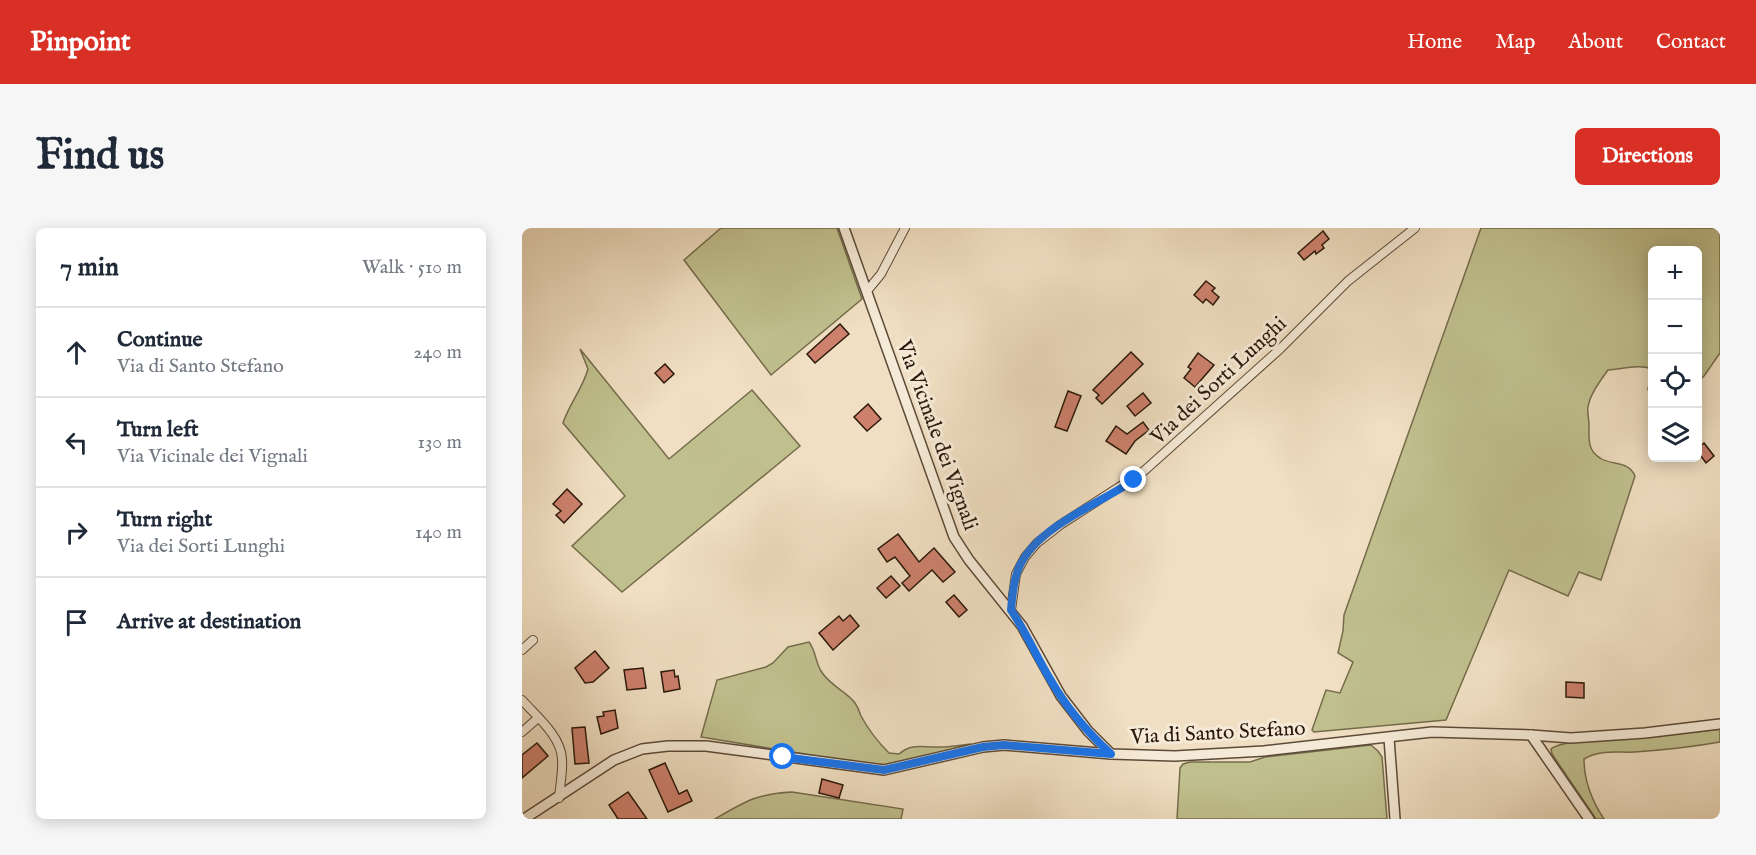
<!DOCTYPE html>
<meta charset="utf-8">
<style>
:root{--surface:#fff;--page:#f6f6f7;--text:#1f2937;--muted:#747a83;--line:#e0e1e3;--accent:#d93025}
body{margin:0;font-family:"IM FELL English",serif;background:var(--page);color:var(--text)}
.controls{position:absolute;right:18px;top:18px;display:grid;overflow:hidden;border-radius:9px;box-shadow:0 3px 15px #0003}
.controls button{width:54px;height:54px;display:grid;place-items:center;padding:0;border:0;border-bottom:2px solid var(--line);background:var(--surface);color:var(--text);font:30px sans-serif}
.stop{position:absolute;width:18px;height:18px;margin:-14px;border:4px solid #1a73e8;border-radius:50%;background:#fff}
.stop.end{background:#1a73e8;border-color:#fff;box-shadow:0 2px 6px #0008}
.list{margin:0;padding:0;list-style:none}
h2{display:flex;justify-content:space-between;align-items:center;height:78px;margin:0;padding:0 24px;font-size:26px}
h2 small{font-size:20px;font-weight:400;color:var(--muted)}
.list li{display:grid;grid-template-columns:39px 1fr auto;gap:18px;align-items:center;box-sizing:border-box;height:90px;padding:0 24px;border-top:2px solid var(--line)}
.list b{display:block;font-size:22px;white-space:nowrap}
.list p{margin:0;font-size:20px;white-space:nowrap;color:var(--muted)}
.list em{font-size:20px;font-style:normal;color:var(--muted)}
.icon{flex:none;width:33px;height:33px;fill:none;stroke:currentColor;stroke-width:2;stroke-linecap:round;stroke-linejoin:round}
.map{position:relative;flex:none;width:1198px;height:591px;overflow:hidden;border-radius:9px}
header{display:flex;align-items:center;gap:36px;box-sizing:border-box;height:84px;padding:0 30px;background:var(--accent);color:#fff}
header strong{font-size:28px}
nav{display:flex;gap:33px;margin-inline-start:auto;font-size:21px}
.intro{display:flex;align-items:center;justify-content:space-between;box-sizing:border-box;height:144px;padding:0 36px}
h1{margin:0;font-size:42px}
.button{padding:15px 27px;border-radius:9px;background:var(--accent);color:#fff;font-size:21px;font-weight:700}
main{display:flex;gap:36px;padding:0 36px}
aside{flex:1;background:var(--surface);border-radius:9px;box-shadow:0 3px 15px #0003}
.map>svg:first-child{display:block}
.green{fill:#c0c08e;stroke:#756c4c;stroke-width:1.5}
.building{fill:#cd816d;stroke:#2a180a;stroke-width:1.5}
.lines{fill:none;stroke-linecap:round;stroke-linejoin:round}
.minor-casing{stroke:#5c4a38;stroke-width:10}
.tertiary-casing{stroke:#5c4a38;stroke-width:12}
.minor{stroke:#f5ead7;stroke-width:8}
.tertiary{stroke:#f5ead7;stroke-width:9}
.route{stroke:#1a73e8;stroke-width:8}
.labels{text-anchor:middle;stroke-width:6;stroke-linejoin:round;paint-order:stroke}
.street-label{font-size:21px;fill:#2a180a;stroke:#f5ead7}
</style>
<header>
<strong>Pinpoint</strong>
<nav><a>Home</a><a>Map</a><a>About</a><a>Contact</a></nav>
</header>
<div class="intro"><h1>Find us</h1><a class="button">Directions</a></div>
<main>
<aside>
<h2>7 min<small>Walk · 510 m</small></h2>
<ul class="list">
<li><svg class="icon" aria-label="ahead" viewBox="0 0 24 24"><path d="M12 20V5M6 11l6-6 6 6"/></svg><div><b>Continue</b><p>Via di Santo Stefano</p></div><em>240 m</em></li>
<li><svg class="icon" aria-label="left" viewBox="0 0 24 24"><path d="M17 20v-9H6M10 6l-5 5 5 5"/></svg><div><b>Turn left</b><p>Via Vicinale dei Vignali</p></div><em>130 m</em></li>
<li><svg class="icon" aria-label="right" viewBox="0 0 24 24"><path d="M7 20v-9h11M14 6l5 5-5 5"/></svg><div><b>Turn right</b><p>Via dei Sorti Lunghi</p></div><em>140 m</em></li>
<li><svg class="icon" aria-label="arrive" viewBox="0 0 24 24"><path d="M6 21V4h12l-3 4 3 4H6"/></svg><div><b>Arrive at destination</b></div></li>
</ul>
</aside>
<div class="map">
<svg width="1198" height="591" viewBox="0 0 1198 591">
<rect width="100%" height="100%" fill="#f0dfc2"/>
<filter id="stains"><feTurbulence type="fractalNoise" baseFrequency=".00333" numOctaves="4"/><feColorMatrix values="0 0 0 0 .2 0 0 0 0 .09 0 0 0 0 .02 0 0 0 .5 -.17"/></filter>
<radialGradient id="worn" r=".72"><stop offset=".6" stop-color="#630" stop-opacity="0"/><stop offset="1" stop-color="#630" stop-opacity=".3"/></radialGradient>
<g class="green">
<path d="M199 0H315L340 71 249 147 162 32Z"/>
<path d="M959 0H1198V125L1182 148 1176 154V22H1130V173L1126 161 1130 141C1117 136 1101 141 1086 142 1079 152 1068 166 1066 179 1065 184 1067 191 1067 197 1067 210 1065 222 1078 230 1090 238 1106 232 1113 248L1079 352 1057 344 1046 368 987 342 924 492 792 504 790 502 804 462 818 465 831 434 816 425 821 403 822 387Z"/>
<path d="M58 121 147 231 230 162 278 218 100 364 50 318 103 268 41 195C47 176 61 160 66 141Z"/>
<path d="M287 414C294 423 293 433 299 443 308 458 324 463 333 475 336 479 337 483 339 488 346 501 356 514 367 525L377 526C390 514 402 520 419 519 429 519 439 517 449 516 417 524 383 537 349 537L179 509 195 452 244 439 251 435 266 419Z"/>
<path d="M1198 501V514C1170 519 1142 522 1113 524 1096 525 1078 521 1062 531 1062 552 1070 573 1082 591H1074L1030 526 1029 521C1041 511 1105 511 1123 509 1148 507 1173 504 1198 501Z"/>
<path d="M849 517 856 523 860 529 865 591H655L658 540 661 536 668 534H728L743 529Z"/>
<path d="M270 564 381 581 379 591H193C224 573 234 566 270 564Z"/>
</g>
<g class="building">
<path d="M801 3 807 11 800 17 802 20 794 26 793 23 782 32 776 25Z"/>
<path d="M684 53 693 60 690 63 697 69 691 77 684 71 681 75 672 67Z"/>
<path d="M318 96 327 106 293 135 285 126Z"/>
<path d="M609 124 621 136 580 176 574 170 577 167 571 162Z"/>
<path d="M676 125 692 137 673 159 662 150 669 141 666 139Z"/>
<path d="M143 136 152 146 142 155 133 145Z"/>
<path d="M546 163 559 168 545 203 533 199Z"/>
<path d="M621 165 629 175 613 188 605 178Z"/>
<path d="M346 176 359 191 345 203 332 189Z"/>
<path d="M621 194 627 202 613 213 604 226 584 213 594 198 605 206Z"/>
<path d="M1182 215 1192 228 1184 235 1176 224V220Z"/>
<path d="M45 261 60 276 42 295 34 287 39 283 31 276Z"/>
<path d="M376 306 397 334 412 320 433 344 421 354 410 342 387 363 380 355 388 348 373 329 365 334 356 321Z"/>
<path d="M369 348 378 358 364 370 355 360Z"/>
<path d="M432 367 445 382 437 389 424 374Z"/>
<path d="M328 387 337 398 311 422 297 405 317 388 321 393Z"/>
<path d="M73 423 87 440 71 454 63 455 53 440Z"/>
<path d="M121 440 124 460 105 462 102 442Z"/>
<path d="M152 442 153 449 156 448 158 461 142 464 139 444Z"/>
<path d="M1044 454 1062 455V470L1044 469Z"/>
<path d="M93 482 96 500 79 506 75 489 82 488 81 484Z"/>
<path d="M63 499 67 535 53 536 50 500Z"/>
<path d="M15 515 26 528 0 550V527Z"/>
<path d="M143 535 157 566 165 562 170 573 146 584 127 542Z"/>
<path d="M300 551 321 557 317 570 297 565Z"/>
<path d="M106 564 125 591H96L87 577Z"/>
</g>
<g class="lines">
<g class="minor-casing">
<g id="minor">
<path d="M345 63 359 46 383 0"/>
<path d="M489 382 494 346 503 329 515 315 538 297 622 243 758 121 826 53 893 0"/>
<path d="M0 422 11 412"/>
<path d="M0 472C14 488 39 508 40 531 41 543 38 557 37 570"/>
<path d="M0 504 16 490"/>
</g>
</g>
<g class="tertiary-casing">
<g id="tertiary">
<path d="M322 0 432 309 447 332 500 398 539 468 566 503 589 526"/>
<path d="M1009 507 1067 591"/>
<path d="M867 510 873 591"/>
<path d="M2 591 92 532 120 521 146 518H184L362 542 461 519 482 517 589 526 653 528 742 523 910 504 1009 507 1049 510 1123 505 1198 496"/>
</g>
</g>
<use href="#minor" class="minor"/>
<use href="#tertiary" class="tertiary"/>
</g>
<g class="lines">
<path class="route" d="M261 529 362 542 461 519 482 517 589 526C565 504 544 479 528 451 514 428 504 404 489 382 490 370 491 357 495 345 508 301 576 277 612 252"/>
</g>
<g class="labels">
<g class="street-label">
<text transform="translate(696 152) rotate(-43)" y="7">Via dei Sorti Lunghi</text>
<text transform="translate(416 207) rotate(70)" y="7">Via Vicinale dei Vignali</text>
<text transform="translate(696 504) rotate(-3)" y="7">Via di Santo Stefano</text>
</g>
</g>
<rect width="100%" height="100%" filter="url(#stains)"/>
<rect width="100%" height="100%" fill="url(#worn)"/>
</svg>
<div class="controls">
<button>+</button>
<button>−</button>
<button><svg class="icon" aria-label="locate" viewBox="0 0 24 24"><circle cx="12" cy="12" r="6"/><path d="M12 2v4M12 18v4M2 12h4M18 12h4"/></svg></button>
<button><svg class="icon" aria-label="layers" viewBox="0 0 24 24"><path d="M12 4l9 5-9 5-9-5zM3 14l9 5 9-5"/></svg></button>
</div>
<div class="stop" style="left:261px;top:529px"></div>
<div class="stop end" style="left:612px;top:252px"></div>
</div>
</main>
